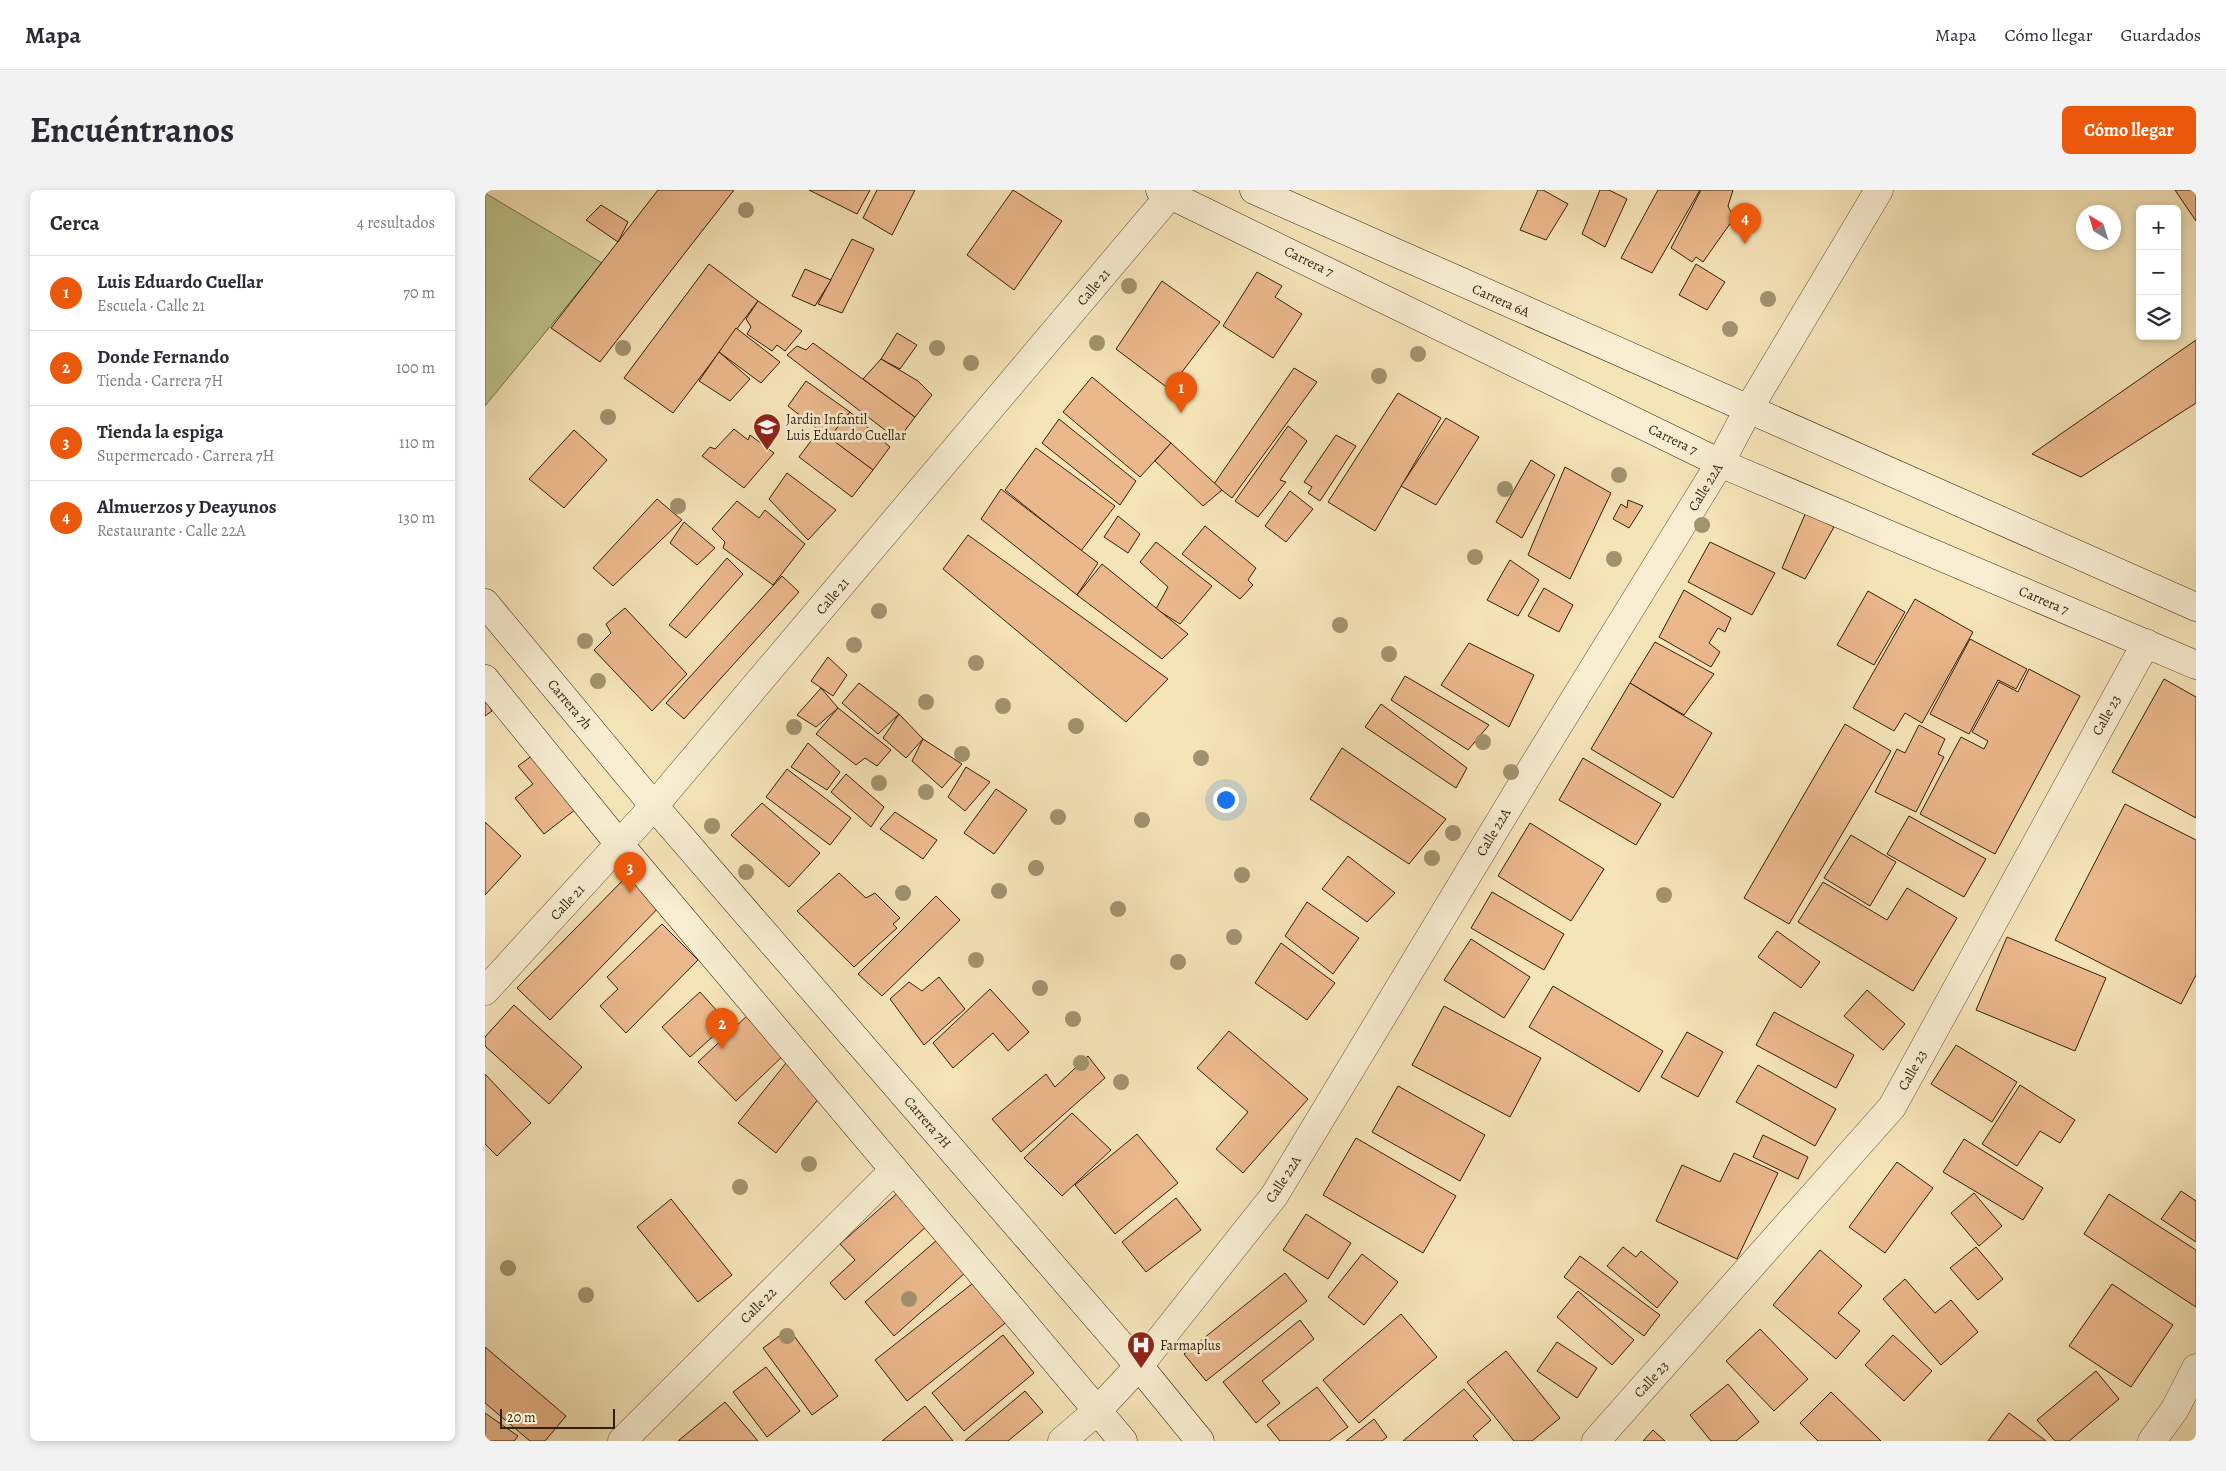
<!DOCTYPE html>
<html lang="es">
<meta charset="utf-8">
<style>
:root{--surface:#fff;--page:#f2f2f3;--text:#2b2b33;--muted:#7c7c81;--line:#e1e1e2;--accent:#ea580c}
body{margin:0;font-family:Alegreya,serif;background:var(--page);color:var(--text)}
.controls{position:absolute;right:15px;top:15px;display:grid;overflow:hidden;border-radius:8px;box-shadow:0 2px 8px #0003}
.controls button{width:45px;height:45px;display:grid;place-items:center;padding:0;border:0;border-bottom:1px solid var(--line);background:var(--surface);color:var(--text);font:25px sans-serif}
.compass{position:absolute;left:1591px;top:15px;width:45px;height:45px;border-radius:50%;background:var(--surface);box-shadow:0 2px 8px #0003;rotate:322deg}
.scale{position:absolute;left:15px;bottom:12px;width:115px;box-sizing:border-box;padding-left:5px;border:2px solid #341f09;border-top:0;font-size:14px;line-height:18px;white-space:nowrap;color:#341f09;-webkit-text-stroke:4px #f8edd1;paint-order:stroke}
.you{position:absolute;left:740px;top:609px;width:18px;height:18px;margin:-12px;border:4px solid #fff;border-radius:50%;background:#1a73e8;box-shadow:0 0 0 8px #1a73e833}
.badge{display:grid;place-items:center;width:32px;height:32px;border-radius:50%;background:var(--accent);color:#fff;font-size:16px;font-weight:700}
.pin{position:absolute;translate:-50% -41px;filter:drop-shadow(0 1px 2px #0008)}
.pin::after{content:'';position:absolute;top:26px;width:18px;height:15px;background:inherit;clip-path:polygon(0 0,100% 0,50% 100%)}
.list{margin:0;padding:0;list-style:none}
h2{display:flex;justify-content:space-between;align-items:center;height:65px;margin:0;padding:0 20px;font-size:21px}
h2 small{font-size:16px;font-weight:400;color:var(--muted)}
.list li{display:grid;grid-template-columns:32px 1fr auto;gap:15px;align-items:center;box-sizing:border-box;height:75px;padding:0 20px;border-top:1px solid var(--line)}
.list b{display:block;font-size:19px;white-space:nowrap}
.list p{margin:0;font-size:16px;white-space:nowrap;color:var(--muted)}
.list em{font-size:16px;font-style:normal;color:var(--muted)}
.icon{flex:none;width:28px;height:28px;fill:none;stroke:currentColor;stroke-width:2;stroke-linecap:round;stroke-linejoin:round}
.map{position:relative;flex:none;width:1711px;height:1251px;overflow:hidden;border-radius:8px}
header{display:flex;align-items:center;gap:30px;box-sizing:border-box;height:70px;padding:0 25px;background:var(--surface);border-bottom:1px solid var(--line)}
header strong{font-size:24px}
nav{display:flex;gap:28px;margin-inline-start:auto;font-size:18px}
.intro{display:flex;align-items:center;justify-content:space-between;box-sizing:border-box;height:120px;padding:0 30px}
h1{margin:0;font-size:35px}
.button{padding:12px 22px;border-radius:8px;background:var(--accent);color:#fff;font-size:18px;font-weight:700}
main{display:flex;gap:30px;padding:0 30px}
aside{flex:1;background:var(--surface);border-radius:8px;box-shadow:0 2px 8px #0003}
.map>svg:first-child{display:block}
.green{fill:#bec48d;stroke:#79724b}
.building{fill:#ebb88c;stroke:#341f09}
.lines{fill:none;stroke-linecap:round;stroke-linejoin:round}
.street-casing{stroke:#645035;stroke-width:29}
.secondary-casing{stroke:#341f09;stroke-width:29}
.street{stroke:#f8edd1;stroke-width:28}
.secondary{stroke:#f8edd1;stroke-width:28}
.tree{fill:#a1936e}
.labels{text-anchor:middle;stroke-width:5;stroke-linejoin:round;paint-order:stroke}
.street-label{font-size:14px;fill:#341f09;stroke:#f8edd1}
.poi-label{font-size:14px;fill:#341f09;stroke:#f8edd1;text-anchor:start}
</style>
<header>
<strong>Mapa</strong>
<nav><a>Mapa</a><a>Cómo llegar</a><a>Guardados</a></nav>
</header>
<div class="intro"><h1>Encuéntranos</h1><a class="button">Cómo llegar</a></div>
<main>
<aside>
<h2>Cerca<small>4 resultados</small></h2>
<ul class="list">
<li><span class="badge">1</span><div><b>Luis Eduardo Cuellar</b><p>Escuela · Calle 21</p></div><em>70 m</em></li>
<li><span class="badge">2</span><div><b>Donde Fernando</b><p>Tienda · Carrera 7H</p></div><em>100 m</em></li>
<li><span class="badge">3</span><div><b>Tienda la espiga</b><p>Supermercado · Carrera 7H</p></div><em>110 m</em></li>
<li><span class="badge">4</span><div><b>Almuerzos y Deayunos</b><p>Restaurante · Calle 22A</p></div><em>130 m</em></li>
</ul>
</aside>
<div class="map">
<svg width="1711" height="1251" viewBox="0 0 1711 1251">
<rect width="100%" height="100%" fill="#f5e4b8"/>
<filter id="stains"><feTurbulence type="fractalNoise" baseFrequency=".004" numOctaves="4"/><feColorMatrix values="0 0 0 0 .2 0 0 0 0 .09 0 0 0 0 .02 0 0 0 .5 -.17"/></filter>
<radialGradient id="worn" r=".72"><stop offset=".6" stop-color="#630" stop-opacity="0"/><stop offset="1" stop-color="#630" stop-opacity=".3"/></radialGradient>
<path class="green" d="M0 3 117 73 0 216Z"/>
<g class="building">
<path d="M173 0H249L115 172 66 138Z"/>
<path d="M324 0H385L372 24Z"/>
<path d="M392 0H430L407 45 378 28Z"/>
<path d="M528 0 577 31 529 100 482 65Z"/>
<path d="M1053 0H1058L1083 14 1061 50 1035 40Z"/>
<path d="M1115 0H1124L1142 9 1120 57 1097 44Z"/>
<path d="M1173 0H1215L1167 83 1136 68Z"/>
<path d="M1216 0H1248L1243 16 1249 28 1218 72 1211 67 1207 72 1186 58Z"/>
<path d="M1690 0H1711V31Z"/>
<path d="M116 15 143 32 133 52 101 30Z"/>
<path d="M367 49 389 59 357 123 333 114Z"/>
<path d="M224 74 273 111 188 223 139 188Z"/>
<path d="M1211 74 1240 92 1222 120 1194 105Z"/>
<path d="M320 79 346 90 330 116 307 106Z"/>
<path d="M772 82 797 96 790 107 817 124 788 168 738 136Z"/>
<path d="M677 91 735 132 684 199 631 159Z"/>
<path d="M273 111 317 141 300 161 292 155 287 161 262 144 266 137 261 129Z"/>
<path d="M251 138 295 172 276 193 234 162Z"/>
<path d="M412 143 432 155 415 179 396 169Z"/>
<path d="M1711 150V213L1596 287 1547 264Z"/>
<path d="M328 153 430 227 413 250 302 165 312 156 321 160Z"/>
<path d="M234 162 265 189 245 211 214 191Z"/>
<path d="M396 169 433 191 447 205 430 227 378 189Z"/>
<path d="M809 178 832 192 747 308 729 294Z"/>
<path d="M607 187 686 253 655 287 578 222Z"/>
<path d="M321 191 365 222 344 248 303 216Z"/>
<path d="M913 203 956 228 890 341 843 312Z"/>
<path d="M365 222 405 257 388 280 344 248Z"/>
<path d="M961 228 994 247 951 315 916 296Z"/>
<path d="M574 229 651 291 635 315 557 253Z"/>
<path d="M803 236 822 251 795 290 801 292 773 327 750 311Z"/>
<path d="M249 239 263 250 265 245 289 263 259 298 217 266 225 257 230 259Z"/>
<path d="M89 240 122 270 79 318 44 289Z"/>
<path d="M334 240 388 280 367 307 314 267Z"/>
<path d="M851 245 871 256 835 311 823 303 827 297 819 292Z"/>
<path d="M686 253 737 300 718 316 670 271Z"/>
<path d="M551 258 630 316 596 361 520 300Z"/>
<path d="M1046 270 1070 285 1037 348 1011 332Z"/>
<path d="M1080 277 1126 303 1085 389 1043 365Z"/>
<path d="M302 283 351 320 323 350 284 309Z"/>
<path d="M516 299 613 373 592 405 496 329Z"/>
<path d="M805 301 828 319 801 352 780 336Z"/>
<path d="M172 309 197 330 128 396 108 378Z"/>
<path d="M1143 310 1158 316 1144 338 1128 329 1136 314 1142 318Z"/>
<path d="M252 311 274 328 280 320 320 354 288 395 238 358 240 352 227 339Z"/>
<path d="M1321 322 1349 337 1320 389 1297 378Z"/>
<path d="M633 326 655 344 643 363 619 347Z"/>
<path d="M199 332 230 358 212 375 185 353Z"/>
<path d="M720 336 771 378 763 390 768 395 755 409 697 364Z"/>
<path d="M483 345 683 489 641 532 458 379Z"/>
<path d="M671 352 727 396 695 434 671 419 683 397 655 372Z"/>
<path d="M1225 352 1290 383 1267 425 1203 392Z"/>
<path d="M242 368 258 384 201 448 184 435Z"/>
<path d="M1025 370 1054 390 1033 426 1002 410Z"/>
<path d="M617 374 703 444 677 469 592 405Z"/>
<path d="M297 386 314 402 199 529 181 513Z"/>
<path d="M1059 398 1088 415 1074 442 1043 426Z"/>
<path d="M1199 400 1246 428 1240 442 1233 438 1224 453 1235 462 1226 477 1174 447Z"/>
<path d="M1383 401 1420 422 1389 475 1352 455Z"/>
<path d="M1430 409 1488 442 1437 533 1420 523 1409 541 1368 518Z"/>
<path d="M140 418 202 484 167 521 109 460 126 443 121 434Z"/>
<path d="M1485 449 1542 479 1531 499 1513 490 1484 544 1445 524Z"/>
<path d="M1170 452 1229 484 1199 525 1145 493Z"/>
<path d="M984 453 1049 485 1024 537 956 495Z"/>
<path d="M343 467 362 485 348 506 326 491Z"/>
<path d="M1544 479 1595 506 1510 664 1435 624 1476 547 1499 559 1503 551 1487 542 1514 492 1533 502Z"/>
<path d="M920 486 1004 535 983 560 906 510Z"/>
<path d="M1679 489 1711 507V628L1627 582Z"/>
<path d="M374 493 414 524 393 544 357 513Z"/>
<path d="M1145 493 1227 543 1188 608 1106 559Z"/>
<path d="M336 498 353 518 331 537 312 525Z"/>
<path d="M0 510 7 521 0 526Z"/>
<path d="M896 514 982 578 971 598 880 537Z"/>
<path d="M353 518 406 560 392 576 380 568 371 575 331 544Z"/>
<path d="M414 524 438 549 421 568 398 548Z"/>
<path d="M1360 534 1406 561 1304 734 1259 708Z"/>
<path d="M1434 535 1460 549 1453 564 1459 567 1431 622 1390 602 1412 559 1420 563Z"/>
<path d="M438 549 477 574 457 598 427 571Z"/>
<path d="M323 553 355 582 342 600 306 577Z"/>
<path d="M857 558 961 629 924 674 825 609Z"/>
<path d="M48 565 91 619 59 644 30 608 48 594 33 576Z"/>
<path d="M1098 568 1176 614 1151 655 1074 610Z"/>
<path d="M481 577 505 592 480 621 463 607Z"/>
<path d="M302 579 366 628 345 655 281 607Z"/>
<path d="M361 584 399 617 386 637 346 602Z"/>
<path d="M511 599 542 620 509 664 479 643Z"/>
<path d="M277 613 335 663 304 697 246 645Z"/>
<path d="M1640 614 1711 650V785L1696 814 1570 750Z"/>
<path d="M410 622 452 650 438 669 395 639Z"/>
<path d="M1424 626 1501 669 1479 707 1402 664Z"/>
<path d="M0 632 36 666 0 705Z"/>
<path d="M1045 633 1119 679 1086 731 1013 686Z"/>
<path d="M1366 645 1411 672 1385 716 1339 688Z"/>
<path d="M863 666 910 703 882 732 837 699Z"/>
<path d="M147 681 179 712 65 830 32 798Z"/>
<path d="M354 683 381 708 390 703 415 728 408 734 412 738 369 777 312 721Z"/>
<path d="M1338 692 1402 730 1422 698 1472 728 1428 801 1313 732Z"/>
<path d="M1007 702 1079 744 1059 780 986 738Z"/>
<path d="M451 706 475 730 397 806 373 784Z"/>
<path d="M822 712 874 748 848 784 800 746Z"/>
<path d="M177 734 213 770 141 843 115 816 133 799 122 787Z"/>
<path d="M1292 741 1335 772 1316 798 1273 767Z"/>
<path d="M1522 747 1621 788 1590 861 1491 820Z"/>
<path d="M986 749 1045 787 1019 828 959 790Z"/>
<path d="M796 753 850 793 822 830 770 793Z"/>
<path d="M454 787 480 819 439 855 405 809 424 792 437 801Z"/>
<path d="M1068 796 1178 861 1154 902 1044 837Z"/>
<path d="M505 799 544 842 523 861 508 843 468 878 448 853Z"/>
<path d="M1382 800 1420 834 1398 860 1359 826Z"/>
<path d="M215 802 243 833 205 867 177 837Z"/>
<path d="M29 815 97 877 64 914 0 856V847Z"/>
<path d="M959 816 1056 868 1025 927 927 875Z"/>
<path d="M1289 822 1369 865 1351 898 1271 855Z"/>
<path d="M265 823 302 862 251 911 213 872Z"/>
<path d="M744 841 823 909 758 983 731 959 763 922 712 878Z"/>
<path d="M1202 842 1238 862 1213 907 1176 887Z"/>
<path d="M1471 855 1532 892 1507 932 1446 894Z"/>
<path d="M603 866 620 888 536 962 507 929 561 884 570 897Z"/>
<path d="M301 873 338 903 291 963 253 933Z"/>
<path d="M1273 875 1351 919 1330 956 1251 912Z"/>
<path d="M0 884 46 933 12 966 0 954Z"/>
<path d="M1535 895 1590 930 1575 953 1555 941 1532 976 1497 954Z"/>
<path d="M913 896 1000 945 975 991 887 942Z"/>
<path d="M587 923 626 960 577 1006 539 968Z"/>
<path d="M652 944 693 993 630 1044 590 995Z"/>
<path d="M1278 945 1323 967 1313 989 1268 967Z"/>
<path d="M871 948 971 1006 938 1063 838 1005Z"/>
<path d="M1479 949 1558 998 1538 1030 1458 982Z"/>
<path d="M1249 963 1293 983 1252 1069 1171 1031 1197 975 1235 992Z"/>
<path d="M1412 972 1448 998 1400 1063 1364 1037Z"/>
<path d="M424 993 453 1026 360 1110 345 1093 370 1070 355 1054Z"/>
<path d="M1696 1001 1711 1011V1052L1676 1029Z"/>
<path d="M1489 1003 1517 1036 1494 1056 1466 1023Z"/>
<path d="M1624 1004 1711 1060V1117L1599 1044Z"/>
<path d="M691 1008 716 1040 661 1082 637 1052Z"/>
<path d="M186 1009 247 1085 213 1112 152 1037Z"/>
<path d="M821 1024 866 1053 843 1089 798 1060Z"/>
<path d="M452 1050 481 1082 409 1146 380 1112Z"/>
<path d="M1138 1057 1151 1067 1156 1061 1193 1092 1172 1118 1122 1076Z"/>
<path d="M1491 1057 1518 1089 1493 1110 1465 1078Z"/>
<path d="M1335 1060 1377 1096 1353 1123 1375 1141 1351 1169 1288 1115Z"/>
<path d="M877 1064 913 1092 879 1135 843 1107Z"/>
<path d="M1095 1066 1175 1125 1159 1146 1079 1087Z"/>
<path d="M800 1083 822 1111 721 1191 699 1164Z"/>
<path d="M1420 1089 1450 1123 1466 1110 1493 1142 1456 1175 1398 1109Z"/>
<path d="M492 1090 524 1130 422 1211 390 1170Z"/>
<path d="M1627 1094 1688 1135 1646 1197 1584 1156Z"/>
<path d="M1093 1101 1149 1150 1127 1175 1072 1127Z"/>
<path d="M916 1124 952 1167 874 1233 838 1190Z"/>
<path d="M815 1130 829 1149 777 1191 795 1213 771 1233 738 1192Z"/>
<path d="M304 1139 353 1206 327 1225 278 1158Z"/>
<path d="M1275 1139 1323 1189 1289 1221 1241 1171Z"/>
<path d="M518 1145 549 1183 479 1241 447 1203Z"/>
<path d="M1408 1145 1447 1181 1419 1211 1380 1175Z"/>
<path d="M1072 1152 1112 1178 1092 1208 1052 1181Z"/>
<path d="M0 1157 81 1226 60 1251H45L0 1213Z"/>
<path d="M1021 1161 1075 1228 1047 1251H1029L982 1192Z"/>
<path d="M281 1177 315 1221 282 1247 248 1202Z"/>
<path d="M1611 1181 1634 1209 1584 1251H1570L1552 1230Z"/>
<path d="M1243 1194 1274 1232 1251 1251H1226L1205 1225Z"/>
<path d="M832 1197 863 1237 844 1251H795L782 1235Z"/>
<path d="M979 1199 1006 1230 988 1246 993 1251H918Z"/>
<path d="M540 1201 558 1222 523 1251H480Z"/>
<path d="M1346 1202 1396 1251H1333L1315 1233Z"/>
<path d="M240 1212 273 1251H193Z"/>
<path d="M440 1216 468 1251H397Z"/>
<path d="M0 1223 33 1246 29 1251H0Z"/>
<path d="M1524 1223 1561 1251H1503Z"/>
<path d="M889 1229 902 1247 897 1251H861Z"/>
<path d="M1168 1240 1180 1251H1158Z"/>
</g>
<g class="lines">
<g class="street-casing">
<g id="street">
<path d="M0 801 169 616 686 4"/>
<path d="M137 1251 409 980"/>
<path d="M577 1251 612 1221 654 1176 789 1006 1044 583 1235 273 1263 220 1394 0"/>
<path d="M1111 1251 1407 917 1661 453"/>
<path d="M1667 1251 1690 1219 1711 1178"/>
</g>
</g>
<g class="secondary-casing">
<g id="secondary">
<path d="M675 0 1235 273 1711 475"/>
<path d="M769 0 1711 417"/>
<path d="M0 413 169 616 654 1176 715 1251"/>
<path d="M0 489 135 655 638 1251"/>
</g>
</g>
<use href="#street" class="street"/>
<use href="#secondary" class="secondary"/>
</g>
<g class="tree">
<circle cx="261" cy="20" r="8"/>
<circle cx="644" cy="96" r="8"/>
<circle cx="1283" cy="109" r="8"/>
<circle cx="1245" cy="139" r="8"/>
<circle cx="612" cy="153" r="8"/>
<circle cx="138" cy="158" r="8"/>
<circle cx="452" cy="158" r="8"/>
<circle cx="933" cy="164" r="8"/>
<circle cx="486" cy="173" r="8"/>
<circle cx="894" cy="186" r="8"/>
<circle cx="123" cy="227" r="8"/>
<circle cx="1134" cy="285" r="8"/>
<circle cx="1020" cy="299" r="8"/>
<circle cx="193" cy="316" r="8"/>
<circle cx="1217" cy="335" r="8"/>
<circle cx="990" cy="367" r="8"/>
<circle cx="1129" cy="369" r="8"/>
<circle cx="394" cy="421" r="8"/>
<circle cx="855" cy="435" r="8"/>
<circle cx="100" cy="451" r="8"/>
<circle cx="369" cy="455" r="8"/>
<circle cx="904" cy="464" r="8"/>
<circle cx="491" cy="473" r="8"/>
<circle cx="113" cy="491" r="8"/>
<circle cx="441" cy="512" r="8"/>
<circle cx="518" cy="516" r="8"/>
<circle cx="591" cy="536" r="8"/>
<circle cx="309" cy="537" r="8"/>
<circle cx="998" cy="552" r="8"/>
<circle cx="477" cy="564" r="8"/>
<circle cx="716" cy="568" r="8"/>
<circle cx="1026" cy="582" r="8"/>
<circle cx="394" cy="593" r="8"/>
<circle cx="441" cy="602" r="8"/>
<circle cx="573" cy="627" r="8"/>
<circle cx="657" cy="630" r="8"/>
<circle cx="227" cy="636" r="8"/>
<circle cx="968" cy="643" r="8"/>
<circle cx="947" cy="668" r="8"/>
<circle cx="551" cy="678" r="8"/>
<circle cx="261" cy="682" r="8"/>
<circle cx="757" cy="685" r="8"/>
<circle cx="514" cy="701" r="8"/>
<circle cx="418" cy="703" r="8"/>
<circle cx="1179" cy="705" r="8"/>
<circle cx="633" cy="719" r="8"/>
<circle cx="749" cy="747" r="8"/>
<circle cx="491" cy="770" r="8"/>
<circle cx="693" cy="772" r="8"/>
<circle cx="555" cy="798" r="8"/>
<circle cx="588" cy="829" r="8"/>
<circle cx="596" cy="873" r="8"/>
<circle cx="636" cy="892" r="8"/>
<circle cx="324" cy="974" r="8"/>
<circle cx="255" cy="997" r="8"/>
<circle cx="23" cy="1078" r="8"/>
<circle cx="101" cy="1105" r="8"/>
<circle cx="424" cy="1109" r="8"/>
<circle cx="302" cy="1146" r="8"/>
</g>
<defs>
<g id="school-pin" transform="scale(1.4375)"><path d="M0 17L-7.5 6A9.5 9.5 0 1 1 7.5 6Z" fill="#8f2418" stroke="#f8edd1"/><path d="M0-5L7-2L0 1L-7-2ZM-4 1L0 2.5L4 1V4Q0 6-4 4Z" fill="#fff"/></g>
<g id="hospital-pin" transform="scale(1.4375)"><path d="M0 17L-7.5 6A9.5 9.5 0 1 1 7.5 6Z" fill="#8f2418" stroke="#f8edd1"/><path d="M-5-5h3v3.5h4V-5h3V5h-3V1.5h-4V5h-3Z" fill="#fff"/></g>
</defs>
<g fill-rule="evenodd">
<use href="#school-pin" x="282" y="237"/>
<use href="#hospital-pin" x="656" y="1155"/>
</g>
<g class="labels">
<g class="street-label">
<text transform="translate(824 71) rotate(26)" y="5">Carrera 7</text>
<text transform="translate(608 97) rotate(-50)" y="5">Calle 21</text>
<text transform="translate(1016 110) rotate(24)" y="5">Carrera 6A</text>
<text transform="translate(1188 249) rotate(26)" y="5">Carrera 7</text>
<text transform="translate(1220 297) rotate(-59)" y="5">Calle 22A</text>
<text transform="translate(347 406) rotate(-50)" y="5">Calle 21</text>
<text transform="translate(1559 410) rotate(23)" y="5">Carrera 7</text>
<text transform="translate(85 514) rotate(50)" y="5">Carrera 7h</text>
<text transform="translate(1621 525) rotate(-61)" y="5">Calle 23</text>
<text transform="translate(1008 642) rotate(-59)" y="5">Calle 22A</text>
<text transform="translate(82 712) rotate(-47)" y="5">Calle 21</text>
<text transform="translate(1427 880) rotate(-61)" y="5">Calle 23</text>
<text transform="translate(443 932) rotate(49)" y="5">Carrera 7H</text>
<text transform="translate(798 989) rotate(-57)" y="5">Calle 22A</text>
<text transform="translate(273 1115) rotate(-45)" y="5">Calle 22</text>
<text transform="translate(1166 1189) rotate(-48)" y="5">Calle 23</text>
</g>
<g class="poi-label">
<text x="301" y="234">Jardin Infantil<tspan x="301" dy="16">Luis Eduardo Cuellar</tspan></text>
<text x="675" y="1160">Farmaplus</text>
</g>
</g>
<rect width="100%" height="100%" filter="url(#stains)"/>
<rect width="100%" height="100%" fill="url(#worn)"/>
</svg>
<div class="controls">
<button>+</button>
<button>−</button>
<button><svg class="icon" aria-label="layers" viewBox="0 0 24 24"><path d="M12 4l9 5-9 5-9-5zM3 14l9 5 9-5"/></svg></button>
</div>
<svg class="compass" viewBox="-18 -18 36 36"><path d="M0-13l5 13h-10z" fill="#e53935"/><path d="M0 13l5-13h-10z" fill="#7c7c81"/></svg>
<div class="scale">20 m</div>
<div class="you"></div>
<div class="pin badge" style="left:696px;top:223px">1</div>
<div class="pin badge" style="left:237px;top:859px">2</div>
<div class="pin badge" style="left:145px;top:703px">3</div>
<div class="pin badge" style="left:1260px;top:54px">4</div>
</div>
</main>
